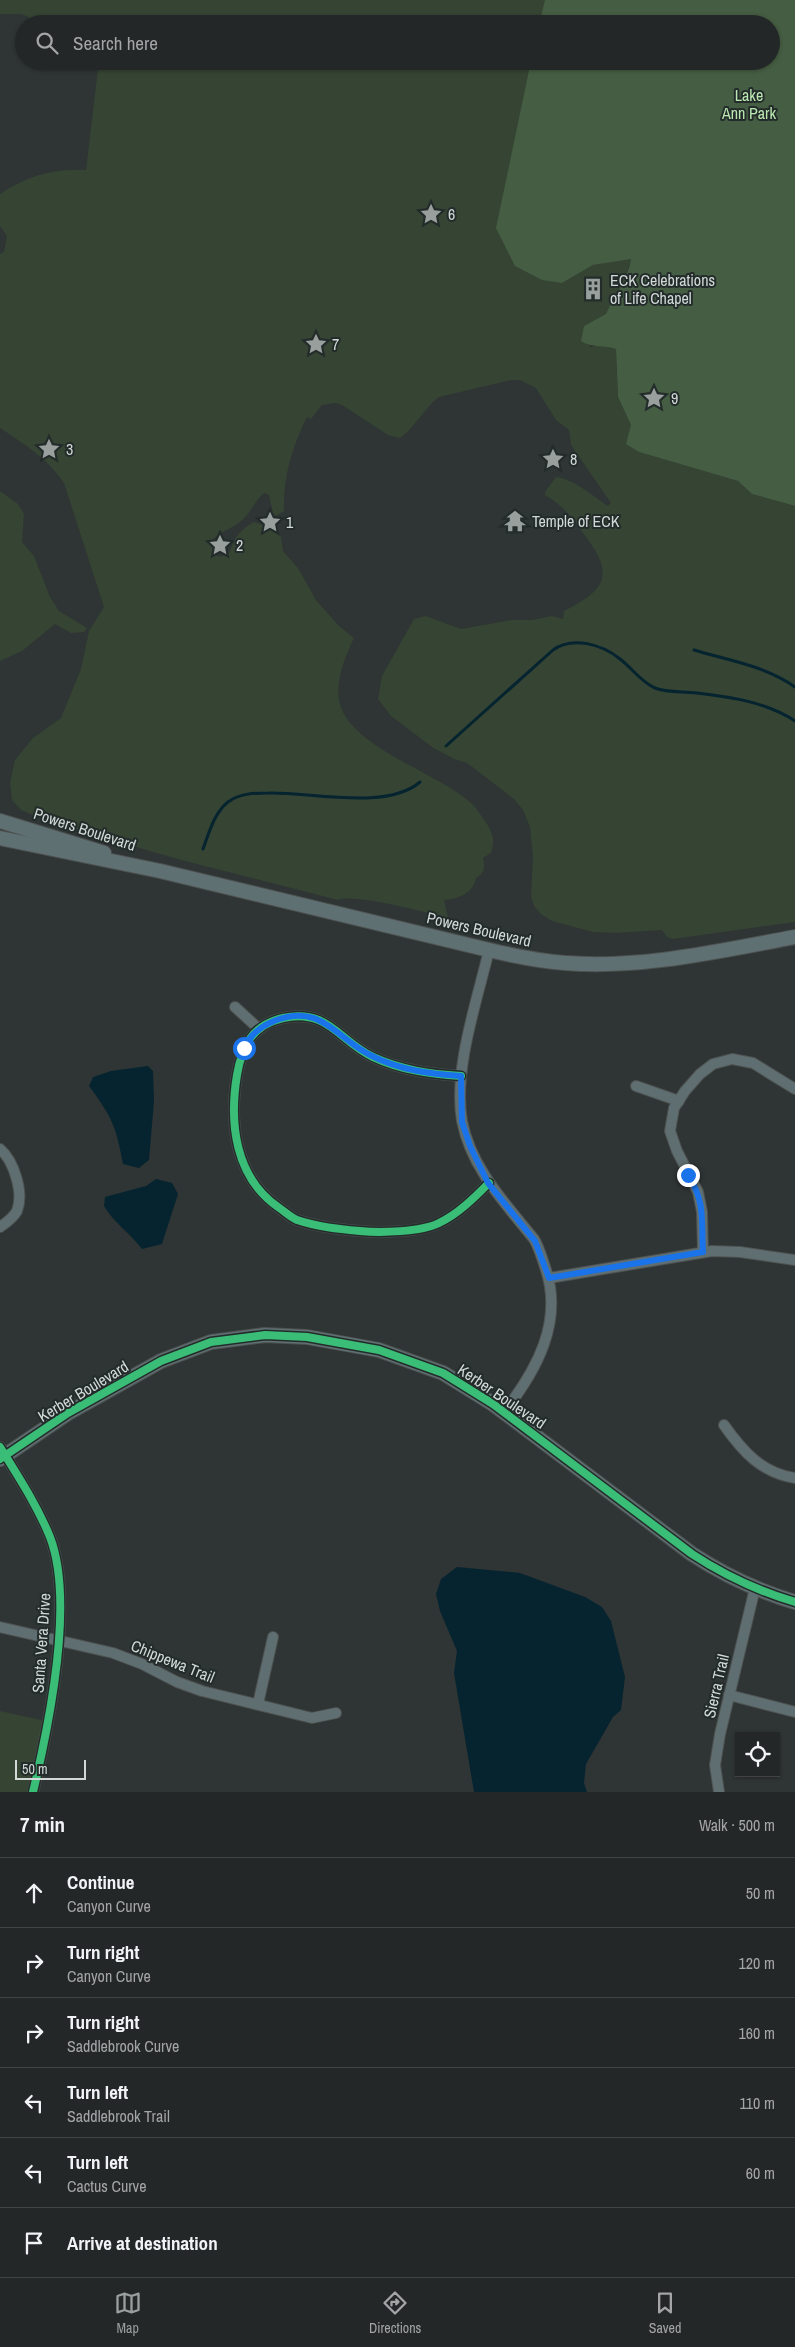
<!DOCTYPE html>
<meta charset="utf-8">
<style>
:root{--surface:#232727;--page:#2b2f2f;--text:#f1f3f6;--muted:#a3a5a7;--line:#404444;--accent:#989f9d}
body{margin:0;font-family:"Archivo Narrow",sans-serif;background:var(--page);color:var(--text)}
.controls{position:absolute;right:15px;bottom:15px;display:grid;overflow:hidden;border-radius:0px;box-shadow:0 1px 4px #0004}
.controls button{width:45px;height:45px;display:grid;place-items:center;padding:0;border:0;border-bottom:1px solid var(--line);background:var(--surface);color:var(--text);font:25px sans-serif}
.scale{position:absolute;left:15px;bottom:12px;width:71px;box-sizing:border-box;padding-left:5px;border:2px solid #d1d8d6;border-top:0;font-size:14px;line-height:18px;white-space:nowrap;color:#d1d8d6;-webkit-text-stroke:4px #232c2b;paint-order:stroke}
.stop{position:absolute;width:15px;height:15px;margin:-11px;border:4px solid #1a73e8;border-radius:50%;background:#fff}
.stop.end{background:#1a73e8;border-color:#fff;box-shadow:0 1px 5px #0008}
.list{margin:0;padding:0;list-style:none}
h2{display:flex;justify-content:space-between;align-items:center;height:65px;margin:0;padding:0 20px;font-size:21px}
h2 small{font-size:16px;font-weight:400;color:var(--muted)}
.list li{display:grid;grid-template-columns:32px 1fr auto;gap:15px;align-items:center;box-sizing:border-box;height:70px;padding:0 20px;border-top:1px solid var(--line)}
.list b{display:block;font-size:19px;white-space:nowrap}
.list p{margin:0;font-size:16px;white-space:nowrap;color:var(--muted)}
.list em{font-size:16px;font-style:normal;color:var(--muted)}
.icon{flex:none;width:28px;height:28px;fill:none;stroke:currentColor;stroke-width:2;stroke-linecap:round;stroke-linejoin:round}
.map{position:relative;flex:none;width:795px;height:1792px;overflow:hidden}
.search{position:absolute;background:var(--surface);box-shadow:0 1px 4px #0004;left:15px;right:15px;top:15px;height:55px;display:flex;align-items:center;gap:12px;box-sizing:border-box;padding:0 18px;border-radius:28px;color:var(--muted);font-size:19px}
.sheet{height:485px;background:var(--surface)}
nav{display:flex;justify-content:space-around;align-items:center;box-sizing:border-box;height:70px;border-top:1px solid var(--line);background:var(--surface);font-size:14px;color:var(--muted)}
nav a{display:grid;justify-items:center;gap:2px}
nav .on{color:var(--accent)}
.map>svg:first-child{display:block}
.green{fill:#354433}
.forest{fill:#455d42}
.water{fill:#052430}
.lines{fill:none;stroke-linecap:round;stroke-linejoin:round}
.stream{stroke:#052430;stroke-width:3}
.street-casing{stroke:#4d5150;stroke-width:12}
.secondary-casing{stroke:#4d5150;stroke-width:16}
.street{stroke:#5f6e70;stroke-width:10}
.secondary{stroke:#5f7072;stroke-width:14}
.cycleway-casing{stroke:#232c2b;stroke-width:11}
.cycleway{stroke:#3abd76;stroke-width:8}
.route{stroke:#1a73e8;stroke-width:6}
.labels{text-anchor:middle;stroke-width:4;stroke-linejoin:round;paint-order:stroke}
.park-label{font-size:16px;fill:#bbe8b1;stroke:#232c2b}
.poi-label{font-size:16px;fill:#d1d8d6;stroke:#232c2b;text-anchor:start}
.street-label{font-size:16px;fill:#d1d8d6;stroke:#232c2b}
</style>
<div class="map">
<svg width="795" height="1792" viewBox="0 0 795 1792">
<rect width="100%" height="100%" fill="#2f3434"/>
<g class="green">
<path d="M0 0H795V160L602 113 562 283 593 265 631 258C629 278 614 296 606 315L584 326 590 347 601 345 616 349 618 397 631 425 639 452 738 481 752 494 795 506V922L673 939 667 937 662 930 616 933 593 932 552 921 541 914 534 906 531 896 533 857 530 827 523 810 514 799 467 763 454 759 432 747 391 716 378 699 382 676 414 619 426 616 461 629 511 620H532L552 616 563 619 564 611C610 588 613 572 583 533 572 517 562 505 545 495V492L556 477C574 479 593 496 608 506L611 503 571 445 569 430 556 420 536 388 520 380H511L439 397C426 406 409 435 399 438L388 435 342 405 335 403 322 405 311 419 307 417C292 447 283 478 284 511L276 516 273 513 269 495 264 493C256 499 251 513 241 521 231 530 214 533 210 545L217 556C230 558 230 549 235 539 239 532 246 527 253 522L269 526 281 537 283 551 298 568 316 600 339 626 354 638C345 657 336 679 339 700 346 746 439 773 471 803 476 807 479 813 483 818 487 824 492 831 493 838 494 843 492 849 491 853L483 858C485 867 485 873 476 878 473 893 459 899 444 900L448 918C427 913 355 893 338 900L185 861 52 823 21 810 12 800 10 783 15 760 33 738 61 718 81 669 89 631 104 607 64 483C48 459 24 444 0 428V254L4 252 7 236 0 226V194C27 176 53 168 86 170L99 61H771V24H145L142 20H117L100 24H37L27 16 20 14H0Z"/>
<path d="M0 491 18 504 24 514 22 542 34 556 50 597 59 611 87 628 84 632 71 633 55 624 22 651 0 661Z"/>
<path d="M0 1711 50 1722 34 1792H0Z"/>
</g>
<path class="forest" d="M545 0H795V506L752 494 738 481 639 452 626 444 631 425 618 397 616 349C604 345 592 348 581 341L584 326 606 314C614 296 629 278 631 259L593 265 562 283 542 280 515 266 496 228 531 61H771V24H539Z"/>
<g class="water">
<path d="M148 1066 153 1071 154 1101 149 1160 139 1168 123 1164C116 1126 112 1117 89 1086L93 1077 111 1071Z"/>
<path d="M156 1179 172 1183 178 1194 162 1244 142 1249C130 1233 114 1223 104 1206L105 1197 146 1186Z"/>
<path d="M457 1567 520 1573 585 1597 602 1607 611 1621 625 1677 621 1710 613 1717 586 1764 584 1783 587 1792H474L454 1673 457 1651 440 1611 436 1594 441 1579Z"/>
</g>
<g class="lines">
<g class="stream">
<path d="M694 650C727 660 766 666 795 687"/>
<path d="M446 746 553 650C572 636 602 644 620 659 632 668 641 682 655 688 668 693 683 691 697 693 731 697 766 702 795 721"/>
<path d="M203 849C209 833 214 813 228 802 240 793 255 793 269 793 311 792 386 811 420 782"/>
</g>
<g class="street-casing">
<g id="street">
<path d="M489 950C477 1001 453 1070 462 1121 471 1168 505 1203 534 1239 539 1247 542 1258 545 1267 564 1321 537 1370 504 1412"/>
<path d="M235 1007 259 1029"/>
<path d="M461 1076C430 1074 401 1070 373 1057 339 1041 328 1008 283 1018 252 1025 242 1046 237 1075 229 1123 235 1177 278 1207 284 1211 290 1217 297 1220 318 1227 338 1229 360 1231 380 1233 421 1232 439 1223 458 1214 474 1198 489 1183"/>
<path d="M636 1086 679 1101"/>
<path d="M0 1149C14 1161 24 1193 17 1211 13 1218 6 1223 0 1227"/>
<path d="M703 1252 702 1212 698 1192 677 1151 670 1131 674 1108 685 1091 700 1074 713 1064 732 1059 753 1063 795 1089"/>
<path d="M549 1278 712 1251 740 1252 795 1260"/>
<path d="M724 1425C743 1452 762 1473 795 1478"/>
<path d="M0 1447C18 1476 37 1505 50 1537 75 1602 49 1725 33 1792"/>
<path d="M0 1627 113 1653 142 1664 177 1682 202 1691 312 1718 336 1713"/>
<path d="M729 1695 795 1712"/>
<path d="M258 1704 273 1637"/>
<path d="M719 1792 715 1765 720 1734 755 1588"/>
</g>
</g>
<g class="secondary-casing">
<g id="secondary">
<path d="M0 821 104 853"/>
<path d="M0 838 160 871 489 950C514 956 539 961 565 963 642 969 719 951 795 937"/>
<path d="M0 1459 68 1413 161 1361 211 1342 265 1335 307 1337 379 1350 443 1373 493 1404 692 1554C724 1575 758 1591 795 1602"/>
</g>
</g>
<use href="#street" class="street"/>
<use href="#secondary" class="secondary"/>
<g class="cycleway-casing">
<g id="cycleway">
<path d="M461 1076C430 1074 401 1070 373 1057 339 1041 328 1008 283 1018 252 1025 242 1046 237 1075 229 1123 235 1177 278 1207 284 1211 290 1217 297 1220 318 1227 338 1229 360 1231 380 1233 421 1232 439 1223 458 1214 474 1198 489 1183"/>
<path d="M0 1447C18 1476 37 1505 50 1537 75 1602 49 1725 33 1792"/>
<path d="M0 1459 68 1413 161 1361 211 1342 265 1335 307 1337 379 1350 443 1373 493 1404 692 1554C724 1575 758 1591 795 1602"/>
</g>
</g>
<use href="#cycleway" class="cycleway"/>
</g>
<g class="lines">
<path class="route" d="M244 1048C251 1034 260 1027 274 1021 322 1002 336 1039 372 1056 400 1070 430 1074 461 1076L462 1122 470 1146 488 1183 535 1241 549 1278 703 1252C701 1220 706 1203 688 1175"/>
</g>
<defs>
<g id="sight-bare" transform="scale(1.725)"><path d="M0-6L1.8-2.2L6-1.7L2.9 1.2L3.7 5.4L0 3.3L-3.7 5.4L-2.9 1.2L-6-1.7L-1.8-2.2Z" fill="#989f9d" stroke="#232c2b" stroke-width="2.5" paint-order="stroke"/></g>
<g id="building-bare" transform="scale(1.725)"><path d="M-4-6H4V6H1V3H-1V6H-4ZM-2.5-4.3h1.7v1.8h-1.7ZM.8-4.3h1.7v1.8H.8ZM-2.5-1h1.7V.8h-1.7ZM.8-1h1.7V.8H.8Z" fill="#989f9d" stroke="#232c2b" stroke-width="2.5" paint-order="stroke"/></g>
<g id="temple-bare" transform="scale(1.725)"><path d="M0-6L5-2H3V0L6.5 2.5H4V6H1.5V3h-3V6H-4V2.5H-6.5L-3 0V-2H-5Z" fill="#989f9d" stroke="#232c2b" stroke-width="2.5" paint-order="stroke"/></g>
</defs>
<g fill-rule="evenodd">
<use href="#sight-bare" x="431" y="214"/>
<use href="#building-bare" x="593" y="289"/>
<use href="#sight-bare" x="316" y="344"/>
<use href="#sight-bare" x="654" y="398"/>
<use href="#sight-bare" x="49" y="449"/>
<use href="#sight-bare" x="553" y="459"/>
<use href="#temple-bare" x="515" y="521"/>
<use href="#sight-bare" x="270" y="522"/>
<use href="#sight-bare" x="220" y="545"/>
</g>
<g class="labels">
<g class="park-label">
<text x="749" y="101">Lake<tspan x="749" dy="18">Ann Park</tspan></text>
</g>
<g class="poi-label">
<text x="448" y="220">6</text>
<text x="610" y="286">ECK Celebrations<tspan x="610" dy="18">of Life Chapel</tspan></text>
<text x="332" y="350">7</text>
<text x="671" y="404">9</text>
<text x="66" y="455">3</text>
<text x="570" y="465">8</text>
<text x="532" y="527">Temple of ECK</text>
<text x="286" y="528">1</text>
<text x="236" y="551">2</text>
</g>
<g class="street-label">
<text transform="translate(85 829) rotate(18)" y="6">Powers Boulevard</text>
<text transform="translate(479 929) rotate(13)" y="6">Powers Boulevard</text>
<text transform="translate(83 1391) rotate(-31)" y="6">Kerber Boulevard</text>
<text transform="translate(502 1396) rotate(34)" y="6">Kerber Boulevard</text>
<text transform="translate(41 1643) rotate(-86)" y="6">Santa Vera Drive</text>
<text transform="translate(173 1661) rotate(22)" y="6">Chippewa Trail</text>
<text transform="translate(716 1686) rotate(-77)" y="6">Sierra Trail</text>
</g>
</g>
</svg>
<div class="controls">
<button><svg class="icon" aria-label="locate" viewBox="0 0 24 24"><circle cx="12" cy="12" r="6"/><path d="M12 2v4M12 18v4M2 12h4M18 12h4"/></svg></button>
</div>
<div class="scale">50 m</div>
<div class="stop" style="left:244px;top:1048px"></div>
<div class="stop end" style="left:688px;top:1175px"></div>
<div class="search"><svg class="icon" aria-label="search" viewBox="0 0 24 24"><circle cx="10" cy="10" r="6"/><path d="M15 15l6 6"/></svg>Search here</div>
</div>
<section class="sheet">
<h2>7 min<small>Walk · 500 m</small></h2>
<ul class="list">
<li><svg class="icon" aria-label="ahead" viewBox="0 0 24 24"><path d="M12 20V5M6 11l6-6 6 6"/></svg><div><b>Continue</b><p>Canyon Curve</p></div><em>50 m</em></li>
<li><svg class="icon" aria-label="right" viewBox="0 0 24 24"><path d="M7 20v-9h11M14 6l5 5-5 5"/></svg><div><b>Turn right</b><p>Canyon Curve</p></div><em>120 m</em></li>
<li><svg class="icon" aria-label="right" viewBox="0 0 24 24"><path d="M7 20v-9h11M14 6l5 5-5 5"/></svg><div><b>Turn right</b><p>Saddlebrook Curve</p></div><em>160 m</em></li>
<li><svg class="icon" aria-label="left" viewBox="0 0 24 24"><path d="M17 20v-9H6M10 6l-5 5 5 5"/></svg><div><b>Turn left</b><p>Saddlebrook Trail</p></div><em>110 m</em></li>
<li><svg class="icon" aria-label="left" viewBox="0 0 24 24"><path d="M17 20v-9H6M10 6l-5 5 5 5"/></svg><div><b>Turn left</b><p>Cactus Curve</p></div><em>60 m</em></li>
<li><svg class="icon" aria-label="arrive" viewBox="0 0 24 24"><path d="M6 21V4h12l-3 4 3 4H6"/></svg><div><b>Arrive at destination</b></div></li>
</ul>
</section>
<nav>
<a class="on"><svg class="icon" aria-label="map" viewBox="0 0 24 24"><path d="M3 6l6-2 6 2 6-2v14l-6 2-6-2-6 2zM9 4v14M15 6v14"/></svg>Map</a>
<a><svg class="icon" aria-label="directions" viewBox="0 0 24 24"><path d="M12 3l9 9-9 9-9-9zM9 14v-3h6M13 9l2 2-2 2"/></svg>Directions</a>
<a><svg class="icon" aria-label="saved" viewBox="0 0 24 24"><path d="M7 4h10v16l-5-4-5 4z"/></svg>Saved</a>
</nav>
